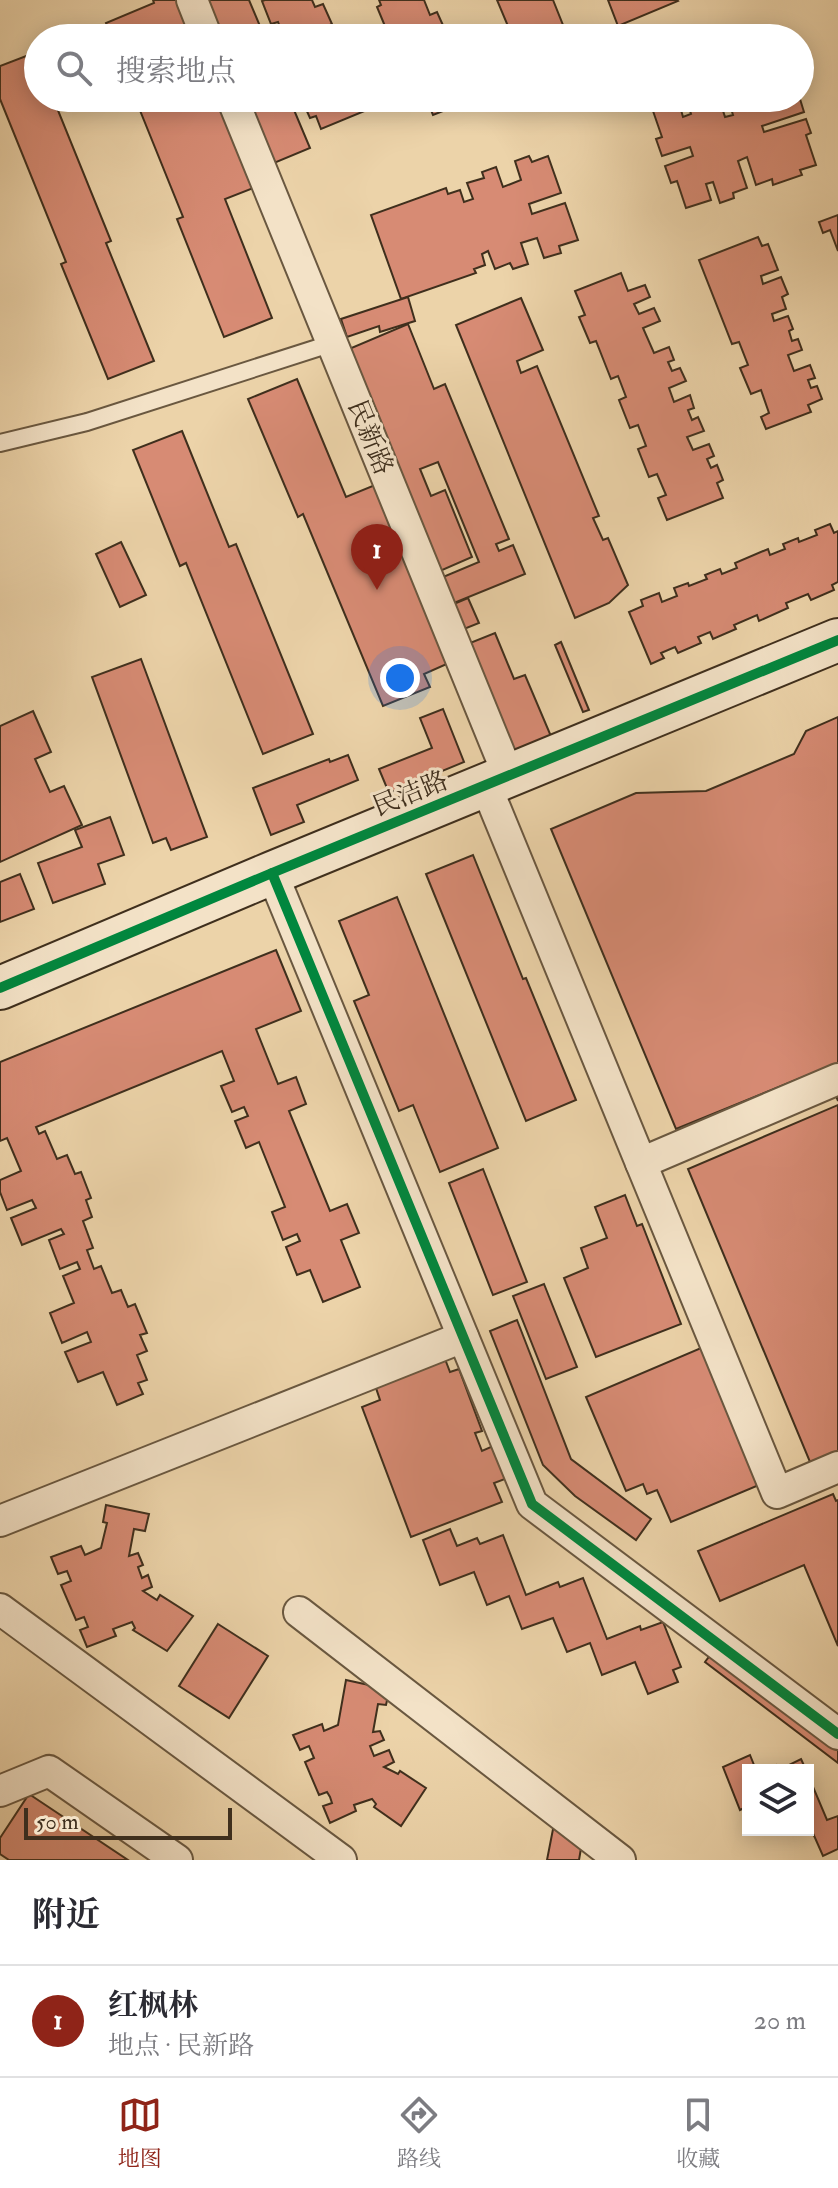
<!DOCTYPE html>
<html lang="zh">
<meta charset="utf-8">
<style>
:root{--surface:#fff;--page:#f2f2f3;--text:#2b2b33;--muted:#7c7c81;--line:#e1e1e2;--accent:#8f2418}
body{margin:0;font-family:"IM FELL Double Pica","Noto Serif SC",serif;background:var(--page);color:var(--text)}
.controls{position:absolute;right:24px;bottom:24px;display:grid;overflow:hidden;border-radius:0px;box-shadow:0 4px 20px #0003}
.controls button{width:72px;height:72px;display:grid;place-items:center;padding:0;border:0;border-bottom:2px solid var(--line);background:var(--surface);color:var(--text);font:40px sans-serif}
.scale{position:absolute;left:24px;bottom:20px;width:208px;box-sizing:border-box;padding-left:8px;border:4px solid #3f2f1d;border-top:0;font-size:22px;line-height:28px;white-space:nowrap;color:#3f2f1d;-webkit-text-stroke:6px #f3e2c7;paint-order:stroke}
.you{position:absolute;left:400px;top:678px;width:28px;height:28px;margin:-20px;border:6px solid #fff;border-radius:50%;background:#1a73e8;box-shadow:0 0 0 12px #1a73e833}
.badge{display:grid;place-items:center;width:52px;height:52px;border-radius:50%;background:var(--accent);color:#fff;font-size:26px;font-weight:700}
.pin{position:absolute;translate:-50% -66px;filter:drop-shadow(0 2px 4px #0008)}
.pin::after{content:'';position:absolute;top:42px;width:28px;height:24px;background:inherit;clip-path:polygon(0 0,100% 0,50% 100%)}
.list{margin:0;padding:0;list-style:none}
h2{display:flex;justify-content:space-between;align-items:center;height:104px;margin:0;padding:0 32px;font-size:34px}
h2 small{font-size:26px;font-weight:400;color:var(--muted)}
.list li{display:grid;grid-template-columns:52px 1fr auto;gap:24px;align-items:center;box-sizing:border-box;height:112px;padding:0 32px;border-top:2px solid var(--line)}
.list b{display:block;font-size:30px;white-space:nowrap}
.list p{margin:0;font-size:26px;white-space:nowrap;color:var(--muted)}
.list em{font-size:26px;font-style:normal;color:var(--muted)}
.icon{flex:none;width:44px;height:44px;fill:none;stroke:currentColor;stroke-width:2;stroke-linecap:round;stroke-linejoin:round}
.map{position:relative;flex:none;width:838px;height:1860px;overflow:hidden}
.search{position:absolute;background:var(--surface);box-shadow:0 4px 20px #0003;left:24px;right:24px;top:24px;height:88px;display:flex;align-items:center;gap:20px;box-sizing:border-box;padding:0 28px;border-radius:44px;color:var(--muted);font-size:30px}
.sheet{height:216px;background:var(--surface)}
nav{display:flex;justify-content:space-around;align-items:center;box-sizing:border-box;height:112px;border-top:2px solid var(--line);background:var(--surface);font-size:22px;color:var(--muted)}
nav a{display:grid;justify-items:center;gap:4px}
nav .on{color:var(--accent)}
.map>svg:first-child{display:block}
.building{fill:#d78b74;stroke:#3f2f1d;stroke-width:2}
.lines{fill:none;stroke-linecap:round;stroke-linejoin:round}
.lane-casing{stroke:#6a5840;stroke-width:20}
.street-casing{stroke:#6a5840;stroke-width:34}
.secondary-casing{stroke:#3f2f1d;stroke-width:46}
.lane{stroke:#f3e2c7;stroke-width:16}
.street{stroke:#f3e2c7;stroke-width:30}
.secondary{stroke:#f3e2c7;stroke-width:42}
.cycleway-casing{stroke:#f3e2c7;stroke-width:15}
.cycleway{stroke:#00873e;stroke-width:10}
.labels{text-anchor:middle;stroke-width:6;stroke-linejoin:round;paint-order:stroke}
.street-label{font-size:26px;fill:#3f2f1d;stroke:#f3e2c7}
</style>
<div class="map">
<svg width="838" height="1860" viewBox="0 0 838 1860">
<rect width="100%" height="100%" fill="#ecd3a9"/>
<filter id="stains"><feTurbulence type="fractalNoise" baseFrequency=".0025" numOctaves="4"/><feColorMatrix values="0 0 0 0 .2 0 0 0 0 .09 0 0 0 0 .02 0 0 0 .5 -.17"/></filter>
<radialGradient id="worn" r=".72"><stop offset=".6" stop-color="#630" stop-opacity="0"/><stop offset="1" stop-color="#630" stop-opacity=".3"/></radialGradient>
<g class="building">
<path d="M153 0H182L198 38H112L106 23 154 3Z"/>
<path d="M208 0H249L265 38H223Z"/>
<path d="M265 0H312L315 7 323 4 332 24 321 29 325 38H284L278 22 271 24 262 1Z"/>
<path d="M379 0H424L430 15 437 12 446 32 438 36V38H395L391 30 387 31 377 7 381 5Z"/>
<path d="M497 0H553L565 30 544 38H513Z"/>
<path d="M608 0H677L678 1 618 26Z"/>
<path d="M34 53 38 61V98H53L111 241 106 243 154 361 108 379 61 264 66 262 0 99V66Z"/>
<path d="M135 98H221L256 187 225 199 272 318 224 337 177 219 183 217Z"/>
<path d="M248 98H289L310 148 274 163Z"/>
<path d="M301 98H352L353 100 362 98 367 110 321 129 316 116 310 118Z"/>
<path d="M426 98H476L433 115Z"/>
<path d="M686 98H719L725 117 733 115 728 98H793L794 101 800 99 804 112 762 126 764 132 806 119 811 133 806 135 816 165 800 170 802 175 773 185 772 179 756 185 747 157 738 161 747 188 733 193 734 198 720 203 713 182 706 184 711 200 686 208 677 181 671 183 665 166 693 156 690 147 662 156 656 139 662 137 653 111 679 103 683 117 691 114Z"/>
<path d="M529 156 532 162 548 156 561 193 529 204 532 214 565 203 578 240 559 246 561 253 544 258 537 238 521 243 528 264 513 269 510 263 495 269 488 251 482 254 485 265 474 269 476 273 401 299 371 215 446 188 448 194 460 190 464 202 473 199 467 183 484 178 482 172 496 167 503 187 521 180 515 161Z"/>
<path d="M838 215V251L830 230 823 233 819 222Z"/>
<path d="M758 237 762 246 768 244 778 270 761 276 763 284 781 277 788 294 782 297 786 309 772 314 774 321 788 316 793 329 789 331 792 341 798 339 802 350 788 355 794 371 810 365 815 378 808 380 811 388 817 386 822 399 808 405 811 412 766 429 761 417 769 413 761 390 751 394 740 368 748 365 739 342 732 344 699 260Z"/>
<path d="M621 273 628 291 645 285 650 297 634 304 639 314 654 308 660 321 643 328 654 353 669 347 674 360 668 362 672 371 680 368 686 381 669 388 674 402 690 395 694 408 688 410 692 420 698 417 704 431 687 437 693 450 709 444 714 456 707 459 711 468 717 465 723 480 717 483 723 498 667 520 658 498 666 495 657 474 649 477 638 449 646 446 638 425 630 428 619 400 626 397 618 376 611 379 596 341 590 343 579 317 585 315 575 291Z"/>
<path d="M408 297 415 321 380 332 379 326 347 337 341 319Z"/>
<path d="M521 298 543 350 517 361 521 373 537 366 599 516 593 518 603 540 608 538 628 585 609 603 575 618 456 325Z"/>
<path d="M408 324 434 389 445 384 509 539 496 544 499 551 513 545 525 574 454 603 443 577 479 562 438 462 420 469 431 496 445 490 472 557 440 571 349 349Z"/>
<path d="M297 379 346 497 375 485 449 663 424 674 430 687 383 706 303 514 298 517 248 399Z"/>
<path d="M182 431 229 547 236 544 313 734 263 754 186 563 180 566 133 450Z"/>
<path d="M830 524 834 533 838 531V582L832 585 834 590 811 600 808 594 786 603 788 608 759 621 757 615 734 625 736 629 713 639 710 632 698 637 701 643 678 653 675 647 661 653 664 658 651 664 629 612 643 606 641 600 659 593 662 602 677 596 674 588 688 583 689 586 707 579 705 575 720 569 722 574 737 568 735 563 768 549 770 555 785 549 783 544 798 538 799 542 817 535 815 530Z"/>
<path d="M121 542 146 595 120 607 96 554Z"/>
<path d="M468 598 479 623 459 631 449 606Z"/>
<path d="M495 633 514 679 525 675 553 741 511 758 465 645Z"/>
<path d="M561 642 589 710 583 712 555 645Z"/>
<path d="M141 659 207 837 171 850 166 838 153 843 92 677Z"/>
<path d="M443 709 464 762 389 793 379 769 432 748 420 718Z"/>
<path d="M33 711 51 752 35 759 50 792 64 786 82 825 0 862V726Z"/>
<path d="M838 717V1101L825 1068 676 1129 551 829 636 793 706 791 794 754 806 731Z"/>
<path d="M348 755 358 780 297 805 304 822 271 835 253 788 329 759 330 762Z"/>
<path d="M110 817 124 855 98 864 105 884 53 903 38 863 82 847 75 830Z"/>
<path d="M473 855 523 979 526 978 576 1100 526 1121 426 874Z"/>
<path d="M20 874 34 909 0 922V882Z"/>
<path d="M397 897 498 1148 440 1172 413 1105 399 1111 354 1001 369 995 339 921Z"/>
<path d="M276 950 301 1011 256 1029 278 1084 296 1077 306 1104 289 1111 330 1211 347 1204 359 1233 341 1240 360 1287 323 1302 310 1270 297 1275 286 1247 300 1241 297 1234 283 1240 272 1212 285 1207 259 1142 246 1148 235 1121 248 1116 244 1107 232 1112 221 1086 234 1081 222 1051 36 1127 39 1134 45 1131 57 1159 67 1155 75 1174 81 1172 91 1198 86 1200 92 1217 83 1221 93 1248 87 1250 94 1269 101 1266 112 1293 121 1290 128 1307 135 1304 147 1333 140 1335 147 1351 137 1355 147 1380 138 1383 143 1394 117 1405 103 1372 78 1382 65 1352 91 1342 87 1332 62 1343 50 1313 74 1303 63 1276 80 1269 77 1262 60 1269 49 1240 64 1234 61 1229 22 1245 11 1218 36 1208 32 1200 7 1210 0 1192V1180L21 1171 7 1138 0 1141V1062Z"/>
<path d="M838 1105V1451L810 1462 688 1169Z"/>
<path d="M483 1169 527 1282 493 1295 449 1183Z"/>
<path d="M625 1195 637 1226 642 1224 681 1324 596 1357 564 1278 588 1268 581 1248 607 1238 595 1207Z"/>
<path d="M544 1284 577 1367 546 1379 513 1296Z"/>
<path d="M517 1320 571 1459 651 1519 636 1540 575 1496 543 1465 490 1331Z"/>
<path d="M701 1348 759 1485 671 1522 657 1490 647 1494 643 1484 626 1491 586 1397Z"/>
<path d="M445 1359 450 1372 459 1369 482 1431 475 1433 482 1451 493 1446 505 1479 494 1483 502 1502 411 1537 362 1407 380 1400 375 1385Z"/>
<path d="M833 1494 836 1501 838 1500V1646L804 1565 720 1601 698 1551Z"/>
<path d="M106 1505 149 1514 145 1531 134 1529 129 1556 138 1553 143 1565 138 1567 142 1578 148 1575 152 1587 143 1591 157 1600 160 1595 193 1616 167 1651 133 1630 135 1628 132 1622 113 1629 116 1636 87 1647 80 1630 88 1627 84 1617 76 1620 61 1585 71 1581 67 1571 58 1574 51 1557 81 1546 85 1555 101 1548 107 1523 103 1522Z"/>
<path d="M450 1529 457 1546 477 1538 480 1544 503 1535 526 1595 558 1582 560 1587 583 1578 607 1639 640 1626 641 1630 663 1622 681 1667 673 1670 678 1682 648 1694 635 1662 602 1675 590 1643 567 1652 553 1618 522 1629 509 1596 487 1605 474 1572 440 1585 423 1540Z"/>
<path d="M218 1624 268 1656 229 1718 179 1686Z"/>
<path d="M720 1642 838 1731V1763L705 1662Z"/>
<path d="M346 1680 378 1687 388 1696 386 1705 378 1704 373 1732 380 1731 384 1740 370 1746 374 1756 389 1750 394 1762 384 1767 398 1774 400 1771 426 1788 401 1826 374 1807 376 1804 372 1799 354 1805 356 1811 330 1823 323 1806 332 1803 330 1797 327 1792 319 1795 305 1762 314 1758 309 1746 300 1750 293 1735 322 1724 324 1731 338 1725Z"/>
<path d="M750 1755 756 1770H748V1806L740 1810 723 1767Z"/>
<path d="M801 1759 806 1770H763L776 1765 779 1770Z"/>
<path d="M808 1775 827 1820 838 1816V1849L823 1856 808 1822Z"/>
<path d="M29 1794 128 1860H9L0 1854V1838Z"/>
<path d="M554 1824 584 1831 579 1860H547Z"/>
</g>
<g class="lines">
<g class="lane-casing">
<path id="lane" d="M0 443 87 422 333 343"/>
</g>
<g class="street-casing">
<g id="street">
<path d="M192 0 207 38"/>
<path d="M232 98 509 777"/>
<path d="M486 786 641 1163 838 1079"/>
<path d="M272 873 532 1504 838 1734"/>
<path d="M641 1163 777 1493 838 1467"/>
<path d="M0 1521 463 1337"/>
<path d="M0 1609 341 1860"/>
<path d="M299 1612 620 1860"/>
<path d="M0 1791 49 1771 177 1860"/>
</g>
</g>
<g class="secondary-casing">
<path id="secondary" d="M0 988 272 873 838 640"/>
</g>
<use href="#lane" class="lane"/>
<use href="#street" class="street"/>
<use href="#secondary" class="secondary"/>
<g class="cycleway-casing">
<g id="cycleway">
<path d="M272 873 532 1504 838 1734"/>
<path d="M0 988 272 873 838 640"/>
</g>
</g>
<use href="#cycleway" class="cycleway"/>
</g>
<g class="labels">
<g class="street-label">
<text transform="translate(371 437) rotate(68)" y="9">民新路</text>
<text transform="translate(410 793) rotate(-22)" y="9">民洁路</text>
</g>
</g>
<rect width="100%" height="100%" filter="url(#stains)"/>
<rect width="100%" height="100%" fill="url(#worn)"/>
</svg>
<div class="controls">
<button><svg class="icon" aria-label="layers" viewBox="0 0 24 24"><path d="M12 4l9 5-9 5-9-5zM3 14l9 5 9-5"/></svg></button>
</div>
<div class="scale">50 m</div>
<div class="you"></div>
<div class="pin badge" style="left:377px;top:590px">1</div>
<div class="search"><svg class="icon" aria-label="search" viewBox="0 0 24 24"><circle cx="10" cy="10" r="6"/><path d="M15 15l6 6"/></svg>搜索地点</div>
</div>
<section class="sheet">
<h2>附近<small></small></h2>
<ul class="list">
<li><span class="badge">1</span><div><b>红枫林</b><p>地点 · 民新路</p></div><em>20 m</em></li>
</ul>
</section>
<nav>
<a class="on"><svg class="icon" aria-label="map" viewBox="0 0 24 24"><path d="M3 6l6-2 6 2 6-2v14l-6 2-6-2-6 2zM9 4v14M15 6v14"/></svg>地图</a>
<a><svg class="icon" aria-label="directions" viewBox="0 0 24 24"><path d="M12 3l9 9-9 9-9-9zM9 14v-3h6M13 9l2 2-2 2"/></svg>路线</a>
<a><svg class="icon" aria-label="saved" viewBox="0 0 24 24"><path d="M7 4h10v16l-5-4-5 4z"/></svg>收藏</a>
</nav>
